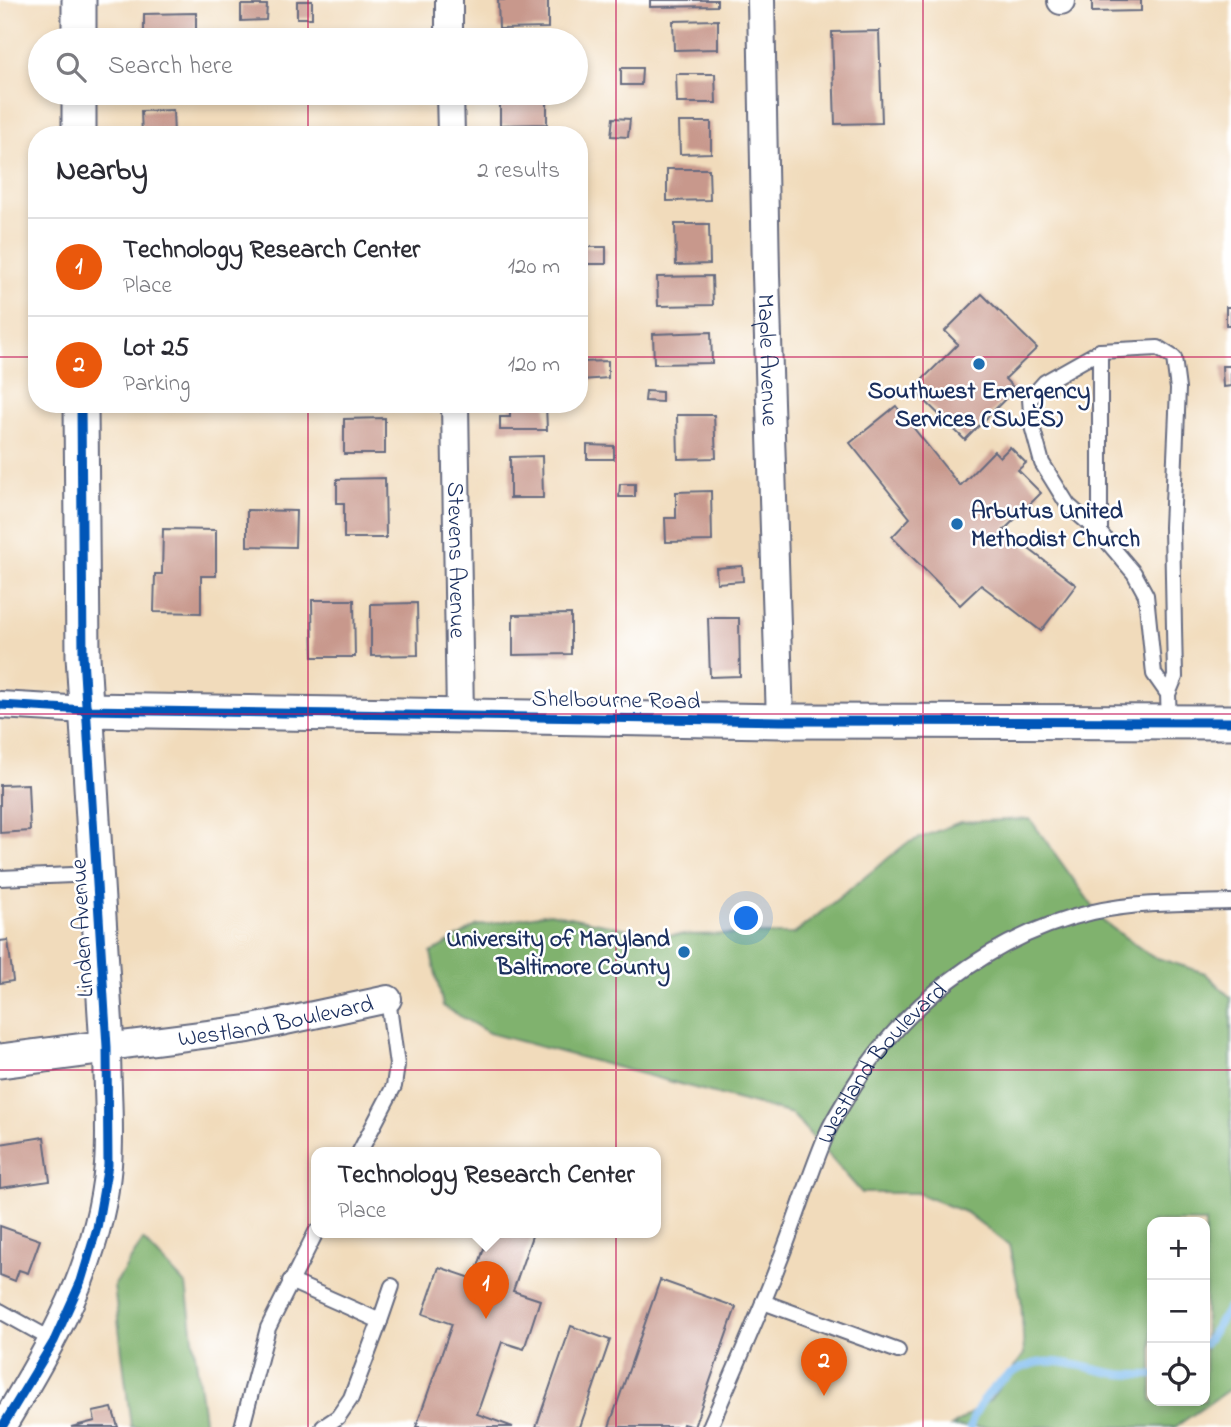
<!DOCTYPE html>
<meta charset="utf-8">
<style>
:root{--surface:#fff;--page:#f7f7f7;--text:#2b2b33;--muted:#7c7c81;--line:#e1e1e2;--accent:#ea580c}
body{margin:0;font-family:"Indie Flower",sans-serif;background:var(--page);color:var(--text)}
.controls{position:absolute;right:21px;bottom:21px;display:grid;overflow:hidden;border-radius:14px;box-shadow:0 4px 10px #0003}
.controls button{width:63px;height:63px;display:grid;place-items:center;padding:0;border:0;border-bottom:2px solid var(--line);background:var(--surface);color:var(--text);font:35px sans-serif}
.you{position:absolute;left:747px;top:919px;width:24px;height:24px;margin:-18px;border:5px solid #fff;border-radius:50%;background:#1a73e8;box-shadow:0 0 0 10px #1a73e833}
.badge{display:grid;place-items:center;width:46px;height:46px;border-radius:50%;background:var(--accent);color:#fff;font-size:23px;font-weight:700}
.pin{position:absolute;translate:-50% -58px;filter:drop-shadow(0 2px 4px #0008)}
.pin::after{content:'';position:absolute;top:37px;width:24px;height:21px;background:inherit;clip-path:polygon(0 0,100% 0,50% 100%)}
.popup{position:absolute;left:311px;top:1147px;width:350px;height:91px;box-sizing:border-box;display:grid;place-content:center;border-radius:14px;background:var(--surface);filter:drop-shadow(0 2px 5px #0005);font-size:23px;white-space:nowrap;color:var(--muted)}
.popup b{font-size:26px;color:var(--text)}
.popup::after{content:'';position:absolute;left:50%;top:100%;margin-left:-14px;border:14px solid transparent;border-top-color:var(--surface)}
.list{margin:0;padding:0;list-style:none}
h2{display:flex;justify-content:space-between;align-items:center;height:91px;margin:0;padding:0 28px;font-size:30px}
h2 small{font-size:23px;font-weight:400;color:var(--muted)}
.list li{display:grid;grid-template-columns:46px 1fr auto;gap:21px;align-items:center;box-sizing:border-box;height:98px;padding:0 28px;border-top:2px solid var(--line)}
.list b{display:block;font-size:26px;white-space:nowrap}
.list p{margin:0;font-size:23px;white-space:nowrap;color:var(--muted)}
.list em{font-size:23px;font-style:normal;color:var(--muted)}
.icon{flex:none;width:38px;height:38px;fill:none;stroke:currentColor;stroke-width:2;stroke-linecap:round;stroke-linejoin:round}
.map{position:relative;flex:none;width:1231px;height:1427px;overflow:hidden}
.search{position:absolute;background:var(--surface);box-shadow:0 4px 10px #0003;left:28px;top:28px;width:560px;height:77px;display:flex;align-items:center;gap:18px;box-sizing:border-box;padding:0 24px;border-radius:38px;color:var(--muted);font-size:26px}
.panel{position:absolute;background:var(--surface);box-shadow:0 4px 10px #0003;left:28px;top:126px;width:560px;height:287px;border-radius:28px}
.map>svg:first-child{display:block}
.forest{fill:#80b26e;stroke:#4e7066;stroke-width:2;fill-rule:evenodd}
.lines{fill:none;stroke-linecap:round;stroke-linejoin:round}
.stream{stroke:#7abaee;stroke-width:8}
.building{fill:#c8988c}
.service-casing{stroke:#666b7f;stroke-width:18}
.minor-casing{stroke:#666b7f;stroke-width:30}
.tertiary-casing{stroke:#666b7f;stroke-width:37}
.service{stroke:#fff;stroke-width:14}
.minor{stroke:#fff;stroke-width:26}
.tertiary{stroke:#fff;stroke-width:33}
.cycleway-casing{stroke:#fff;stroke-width:13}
.cycleway{stroke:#0057b8;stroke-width:9}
.grid{fill:none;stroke:#c2185b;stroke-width:2;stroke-opacity:0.55}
.poi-dot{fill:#1f6fb2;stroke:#fff;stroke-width:2.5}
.labels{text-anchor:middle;stroke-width:5;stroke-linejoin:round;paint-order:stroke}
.street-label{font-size:24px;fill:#1b2f5e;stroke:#fff}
.poi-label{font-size:24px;font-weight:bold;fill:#1b2f5e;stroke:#fff}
</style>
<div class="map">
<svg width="1231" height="1427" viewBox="0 0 1231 1427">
<rect width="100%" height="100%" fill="#fff"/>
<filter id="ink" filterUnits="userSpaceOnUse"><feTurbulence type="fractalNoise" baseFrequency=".0143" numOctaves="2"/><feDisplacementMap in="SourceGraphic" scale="14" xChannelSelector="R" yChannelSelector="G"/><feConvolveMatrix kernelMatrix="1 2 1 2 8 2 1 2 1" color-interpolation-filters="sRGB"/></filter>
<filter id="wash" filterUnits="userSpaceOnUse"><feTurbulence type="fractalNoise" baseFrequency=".00686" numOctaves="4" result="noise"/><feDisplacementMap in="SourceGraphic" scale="28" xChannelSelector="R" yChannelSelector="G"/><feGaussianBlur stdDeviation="1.57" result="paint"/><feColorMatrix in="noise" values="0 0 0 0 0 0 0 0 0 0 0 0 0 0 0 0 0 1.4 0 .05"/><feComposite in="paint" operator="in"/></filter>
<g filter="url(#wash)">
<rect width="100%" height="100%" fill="#f1dbbb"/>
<g class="forest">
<path d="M1030 819 1104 922 1151 956 1205 973 1231 998V1388L1175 1427H951L990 1400 1024 1354 1021 1299 1009 1245 967 1213 917 1193H862L792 1114 489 1033 443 1006 431 953 476 926 550 913 657 935 794 934 907 843 960 822ZM1152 1222H1205V1401H1152Z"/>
<path d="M143 1240 186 1285 205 1427H131L114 1286Z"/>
</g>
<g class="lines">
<g class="stream">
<path d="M1205 1344 1231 1304"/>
<path d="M970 1427C981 1392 1016 1359 1055 1362 1076 1363 1098 1371 1119 1374 1130 1375 1141 1375 1152 1375"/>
</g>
</g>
<g id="blocks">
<g class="building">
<path d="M498 0H548V28L499 29Z"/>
<path d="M650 0H717V6L650 7Z"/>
<path d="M1092 0H1141V11L1092 12Z"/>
<rect x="297" y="1" width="15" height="17"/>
<path d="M241 5H267L266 20 241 21Z"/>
<path d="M196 13V40H144V14Z"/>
<path d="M718 20V49L674 50 673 21Z"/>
<path d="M879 31 882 123 835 124 832 32Z"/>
<path d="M621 68H642L641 85H621Z"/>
<path d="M676 74H715L716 103H677Z"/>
<path d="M500 93H547V124L500 125Z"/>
<path d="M173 110 174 135H142L141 111Z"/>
<path d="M613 118 630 119 628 137 611 136Z"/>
<path d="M679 122H711V153L680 154Z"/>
<path d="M667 169H709L710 200 667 201Z"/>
<path d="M675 224H709L710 264 676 265Z"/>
<rect x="580" y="247" width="26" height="17"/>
<path d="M712 276 713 305 658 306 657 277Z"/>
<path d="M982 294 1037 348 1005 379 1015 389 965 440 913 389 958 344 945 331Z"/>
<rect x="1226" y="307" width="5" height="18"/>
<path d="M711 332 712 363 654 364 653 334Z"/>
<path d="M608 361V378L581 380 580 362Z"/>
<path d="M1222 366H1231V386L1223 387Z"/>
<path d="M646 391 662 392V402L645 401Z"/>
<path d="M510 404H546L547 430H500V417H510Z"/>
<path d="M896 406 960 486 994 451 1000 457 1010 447 1026 463 1018 470 1041 493 1004 530 1076 585 1041 631 981 585 960 605 892 537 910 518 850 443Z"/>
<path d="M677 415H714L716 458 678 459Z"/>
<path d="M385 418V454H344V419Z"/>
<path d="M587 445 614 446V459H587Z"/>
<path d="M542 456 543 498H510V457Z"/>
<path d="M385 478 386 538H344V503H337V479Z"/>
<path d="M620 484H635V497H619Z"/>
<path d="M711 491 712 541 666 542 665 518H676V492Z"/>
<path d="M247 510 296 511 295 547 247 546Z"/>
<path d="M163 529 216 530V576H201V613L154 612 155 574H162Z"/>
<path d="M742 566 743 581 717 583 716 568Z"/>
<path d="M312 600H354L355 657H313Z"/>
<path d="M417 603 418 655 371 656V604Z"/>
<path d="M571 614V654L513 655V615Z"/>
<path d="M708 618H739L740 676 710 677Z"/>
<path d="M28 784 30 831 0 833V785Z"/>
<path d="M8 940 13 981 0 983V941Z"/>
<path d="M44 1137 50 1181 0 1188V1144Z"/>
<path d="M0 1226 40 1240 28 1273 19 1270 15 1281 0 1275Z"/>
<path d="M489 1233H533L513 1291 540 1300 524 1349 502 1342 477 1414 513 1427H416L452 1324 423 1314 439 1267 474 1279Z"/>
<path d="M660 1280 736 1307 694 1427 683 1424 682 1427H609Z"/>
<path d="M571 1326 610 1340 580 1427H536Z"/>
<path d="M112 1408 118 1427H71L95 1421 93 1412Z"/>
</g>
</g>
</g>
<g filter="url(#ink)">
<use href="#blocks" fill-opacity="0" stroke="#666b7f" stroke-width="2"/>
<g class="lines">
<g class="service-casing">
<g id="service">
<path d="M1100 533V351"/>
<path d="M1168 694 1154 674 1146 595 1134 573 1100 533 1068 505 1042 463 1032 426 1030 399 1045 382 1100 351 1158 348 1174 358 1178 389 1172 527 1175 677 1168 694 1169 722"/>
<path d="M0 878 96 874"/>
<path d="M359 1153 394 1086 397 1065 388 999"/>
<path d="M290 1281 380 1321 351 1398 338 1417 323 1427"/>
<path d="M763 1302 898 1351"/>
<path d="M0 1311 54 1341"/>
<path d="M380 1321 392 1286"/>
<path d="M242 1427 268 1328 316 1232"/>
<path id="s1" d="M710 1427C733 1373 757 1320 778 1265 796 1221 809 1175 828 1131 833 1120 840 1109 846 1099 899 1007 989 936 1093 912 1137 902 1187 903 1231 902"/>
</g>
</g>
<g class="minor-casing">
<g id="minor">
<path d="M449 0V40"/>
<path id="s2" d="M761 0 766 275 780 721"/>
<path d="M1061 0V1"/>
<path d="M450 93 451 135"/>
<path id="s3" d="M455 404 460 717"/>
<path d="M0 705 86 710"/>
<path id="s4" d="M2 1427C52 1343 99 1265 108 1165 111 1127 107 1086 107 1047L248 1029 388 999"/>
</g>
</g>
<g class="tertiary-casing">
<g id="tertiary">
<path d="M79 0V40"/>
<path d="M79 93V135"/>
<path d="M86 710 780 721 1231 722"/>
<path d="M0 1061 107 1047 83 656 81 404"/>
</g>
</g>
<use href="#service" class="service"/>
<use href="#minor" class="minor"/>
<use href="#tertiary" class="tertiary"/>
<g class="cycleway-casing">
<g id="cycleway">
<path d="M0 705 86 710 780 721 1231 722"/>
<path d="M2 1427 54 1341 81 1281 97 1228 108 1165 107 1047 83 656 81 404"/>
</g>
</g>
<use href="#cycleway" class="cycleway"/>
</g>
</g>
<path class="grid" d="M308 0V40M616 0V1427M923 0V1427M308 93V135M0 357H37M579 357H1231M308 404V1427M0 714H1231M0 1070H1231"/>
<g class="poi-dot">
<circle cx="979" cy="364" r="7"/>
<circle cx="957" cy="524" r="7"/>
<circle cx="684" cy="952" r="7"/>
</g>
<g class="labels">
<g class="street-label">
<text dy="8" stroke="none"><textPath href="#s2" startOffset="360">Maple Avenue</textPath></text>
<text dy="8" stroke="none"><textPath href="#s3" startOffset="156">Stevens Avenue</textPath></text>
<text transform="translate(616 699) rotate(1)" y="8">Shelbourne Road</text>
<text transform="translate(81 928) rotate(-93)" y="8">Linden Avenue</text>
<text dy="8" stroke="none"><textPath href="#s4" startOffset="574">Westland Boulevard</textPath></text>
<text dy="8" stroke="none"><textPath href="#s1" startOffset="406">Westland Boulevard</textPath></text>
</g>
<g class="poi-label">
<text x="979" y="398">Southwest Emergency<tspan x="979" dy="28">Services (SWES)</tspan></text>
<text x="971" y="518" text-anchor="start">Arbutus United<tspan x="971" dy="28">Methodist Church</tspan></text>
<text x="670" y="946" text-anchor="end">University of Maryland<tspan x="670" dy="28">Baltimore County</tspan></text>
</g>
</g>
</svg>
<div class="controls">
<button>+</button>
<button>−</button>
<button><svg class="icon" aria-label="locate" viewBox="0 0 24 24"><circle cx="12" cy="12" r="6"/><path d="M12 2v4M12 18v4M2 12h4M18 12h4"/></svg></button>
</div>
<div class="you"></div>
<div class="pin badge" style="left:486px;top:1319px">1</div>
<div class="popup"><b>Technology Research Center</b>Place</div>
<div class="pin badge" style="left:824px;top:1396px">2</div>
<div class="search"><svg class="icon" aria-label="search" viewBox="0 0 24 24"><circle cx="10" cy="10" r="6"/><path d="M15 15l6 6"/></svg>Search here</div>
<section class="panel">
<h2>Nearby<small>2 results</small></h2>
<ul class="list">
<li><span class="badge">1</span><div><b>Technology Research Center</b><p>Place</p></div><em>120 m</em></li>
<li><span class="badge">2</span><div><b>Lot 25</b><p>Parking</p></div><em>120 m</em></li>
</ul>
</section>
</div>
